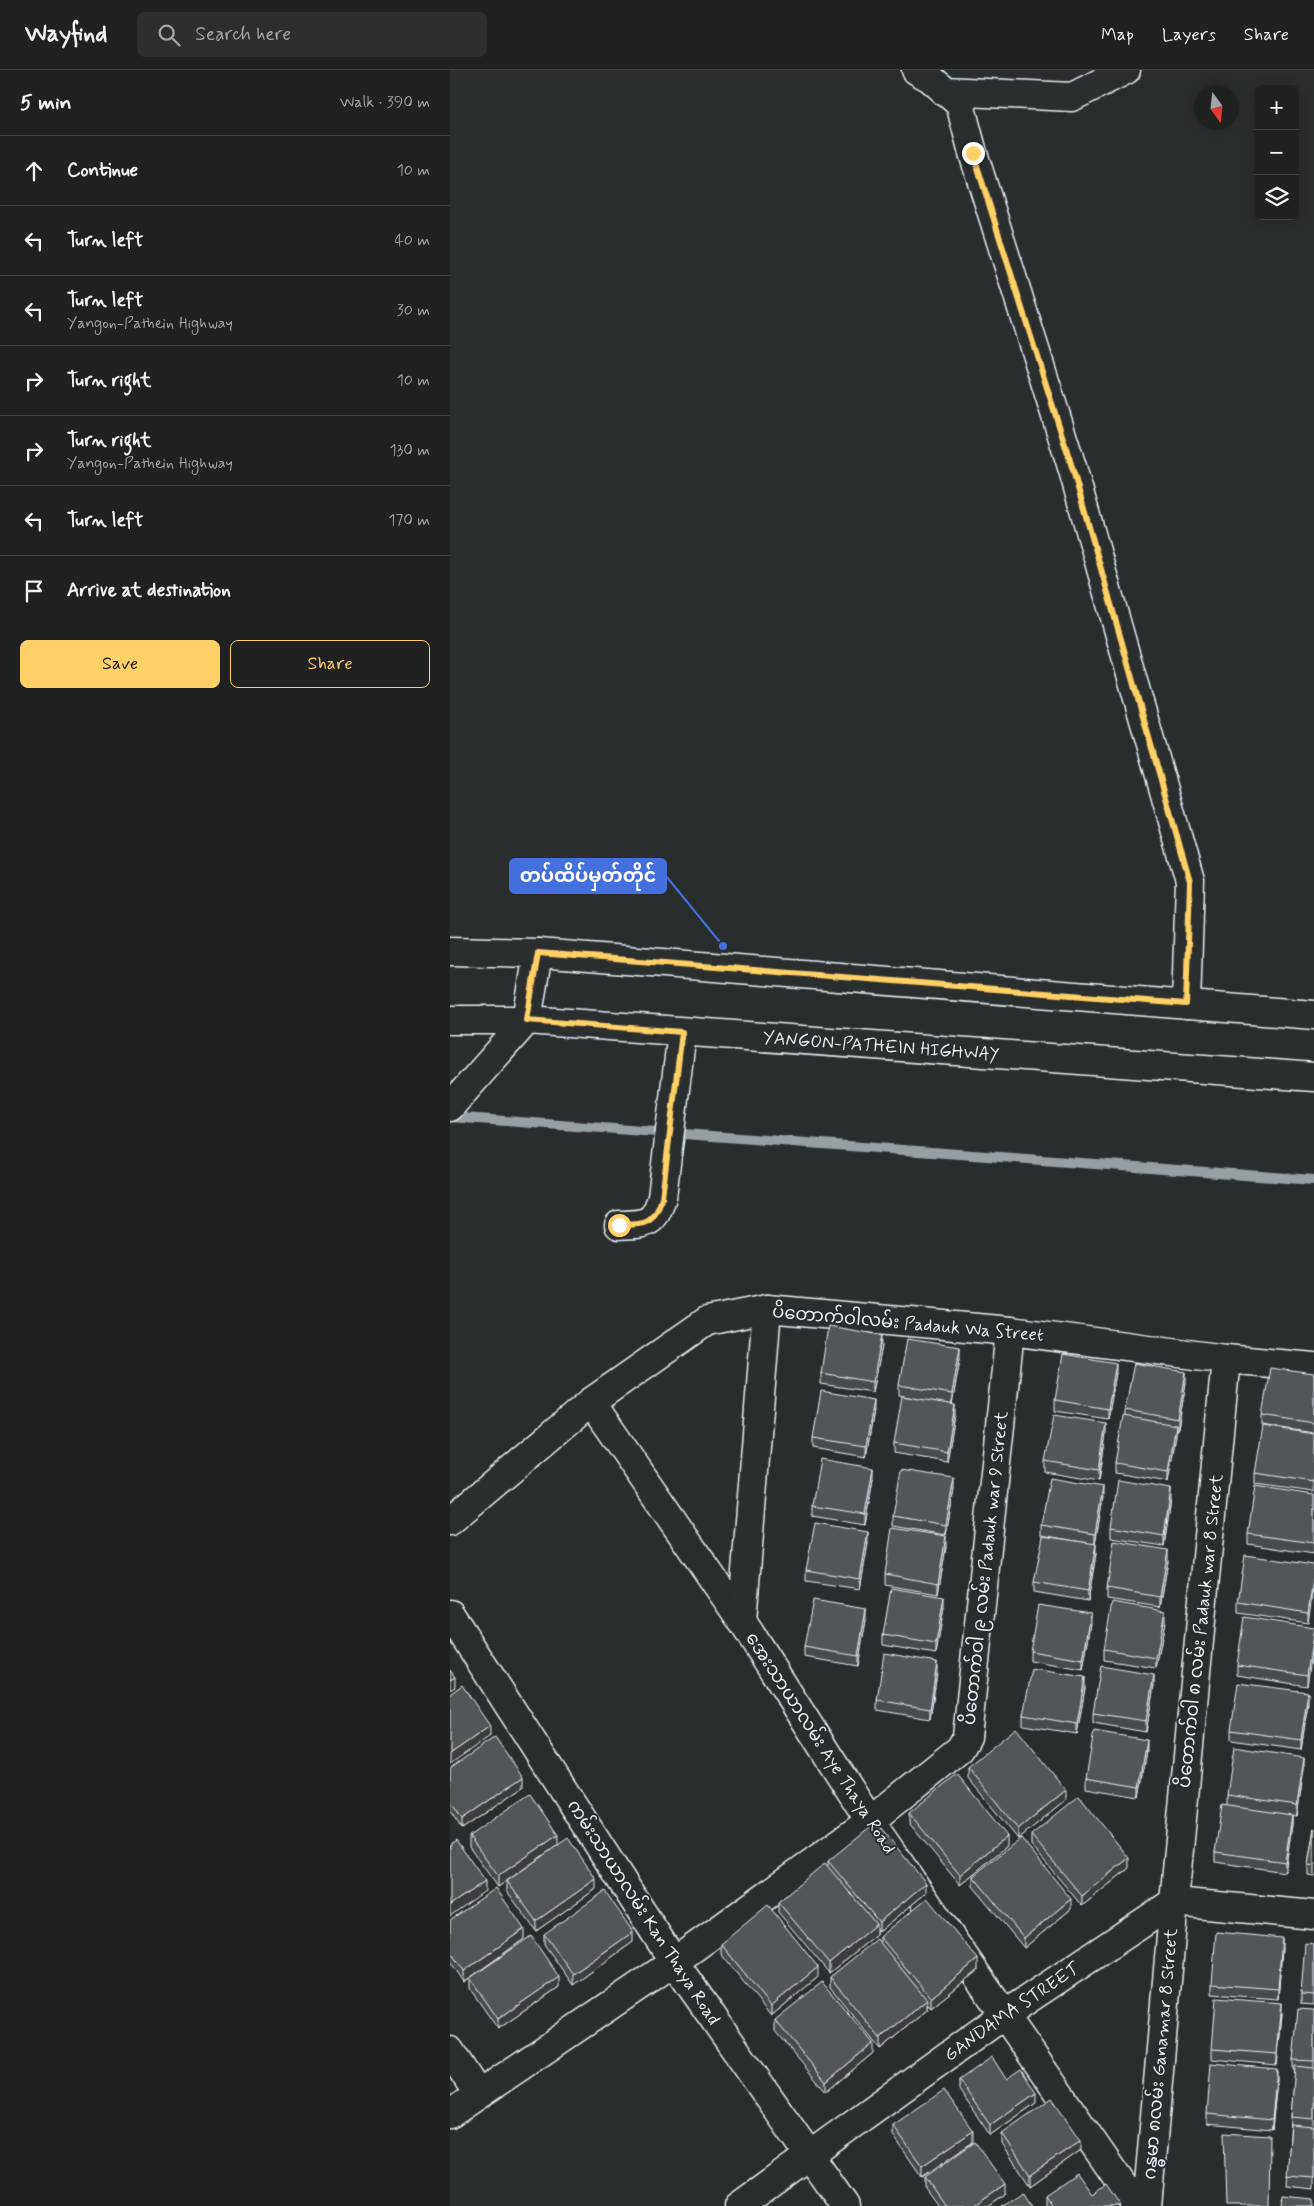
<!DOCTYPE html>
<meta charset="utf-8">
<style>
:root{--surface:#202222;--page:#2d2f2f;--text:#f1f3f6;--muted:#a2a4a5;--line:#3d3f40;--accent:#ffd166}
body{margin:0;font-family:Mynerve,"Noto Sans Myanmar",sans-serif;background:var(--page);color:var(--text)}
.controls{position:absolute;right:15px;top:15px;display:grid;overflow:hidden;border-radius:8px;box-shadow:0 2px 12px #0003}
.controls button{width:45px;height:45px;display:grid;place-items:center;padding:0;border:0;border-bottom:1px solid var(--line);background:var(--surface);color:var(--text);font:25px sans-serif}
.compass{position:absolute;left:744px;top:15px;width:45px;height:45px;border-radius:50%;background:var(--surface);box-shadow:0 2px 12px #0003;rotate:165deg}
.stop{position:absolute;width:15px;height:15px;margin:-11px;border:4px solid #ffd166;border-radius:50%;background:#fff}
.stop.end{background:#ffd166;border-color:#fff;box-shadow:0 1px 5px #0008}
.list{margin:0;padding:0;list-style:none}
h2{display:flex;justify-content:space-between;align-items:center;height:65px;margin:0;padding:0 20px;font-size:21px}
h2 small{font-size:16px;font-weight:400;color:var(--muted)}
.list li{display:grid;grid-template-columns:32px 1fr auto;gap:15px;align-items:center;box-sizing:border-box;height:70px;padding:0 20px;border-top:1px solid var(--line)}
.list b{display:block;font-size:19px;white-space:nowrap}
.list p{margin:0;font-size:16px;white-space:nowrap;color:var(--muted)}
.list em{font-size:16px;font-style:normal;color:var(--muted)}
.actions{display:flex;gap:10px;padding:15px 20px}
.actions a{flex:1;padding:11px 0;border:1px solid var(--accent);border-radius:8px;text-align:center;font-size:18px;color:var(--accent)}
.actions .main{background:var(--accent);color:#111}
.icon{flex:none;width:28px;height:28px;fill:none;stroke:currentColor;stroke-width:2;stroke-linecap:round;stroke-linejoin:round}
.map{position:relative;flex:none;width:864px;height:2136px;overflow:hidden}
header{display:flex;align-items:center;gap:30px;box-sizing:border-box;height:70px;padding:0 25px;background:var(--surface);border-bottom:1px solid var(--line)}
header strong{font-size:24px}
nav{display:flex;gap:28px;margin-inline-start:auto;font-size:18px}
.search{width:350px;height:45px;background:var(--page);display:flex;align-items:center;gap:12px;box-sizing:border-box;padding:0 18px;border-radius:8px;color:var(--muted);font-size:19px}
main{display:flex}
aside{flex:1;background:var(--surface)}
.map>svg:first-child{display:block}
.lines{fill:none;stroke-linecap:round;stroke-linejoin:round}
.stream{stroke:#989fa3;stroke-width:10}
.minor-casing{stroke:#e8f1f8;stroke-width:31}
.major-casing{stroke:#e8f1f8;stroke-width:31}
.minor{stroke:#2a2d2e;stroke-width:28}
.major{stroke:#2a2d2e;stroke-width:28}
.wall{fill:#474b4d;stroke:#e8f1f8}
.shaded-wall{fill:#3a3d3e;stroke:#e8f1f8}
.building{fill:#535759;stroke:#e8f1f8}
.route{stroke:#ffd166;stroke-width:6}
.labels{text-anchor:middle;stroke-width:4;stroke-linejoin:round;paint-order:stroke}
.street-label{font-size:18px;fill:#e8f1f8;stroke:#2a2d2e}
.leader{fill:none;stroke:#466fde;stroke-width:2}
.callout-dot{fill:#466fde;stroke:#2a2d2e;stroke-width:2}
.callout{fill:#466fde;stroke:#466fde;stroke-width:2}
.callout-label{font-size:19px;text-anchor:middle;font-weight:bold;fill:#fff}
</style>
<header>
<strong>Wayfind</strong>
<div class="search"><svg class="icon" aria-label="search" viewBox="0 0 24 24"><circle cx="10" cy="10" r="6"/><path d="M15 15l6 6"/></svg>Search here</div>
<nav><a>Map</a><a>Layers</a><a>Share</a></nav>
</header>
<main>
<aside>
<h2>5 min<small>Walk · 390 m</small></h2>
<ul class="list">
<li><svg class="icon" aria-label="ahead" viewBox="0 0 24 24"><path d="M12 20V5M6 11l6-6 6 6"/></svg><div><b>Continue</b></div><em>10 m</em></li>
<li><svg class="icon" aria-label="left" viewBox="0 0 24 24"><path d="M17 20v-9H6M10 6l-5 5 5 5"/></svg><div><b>Turn left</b></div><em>40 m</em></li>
<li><svg class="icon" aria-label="left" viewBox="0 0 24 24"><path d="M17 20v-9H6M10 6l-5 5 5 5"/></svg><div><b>Turn left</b><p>Yangon-Pathein Highway</p></div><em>30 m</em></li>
<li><svg class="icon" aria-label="right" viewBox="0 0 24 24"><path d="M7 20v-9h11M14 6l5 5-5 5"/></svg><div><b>Turn right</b></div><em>10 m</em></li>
<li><svg class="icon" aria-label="right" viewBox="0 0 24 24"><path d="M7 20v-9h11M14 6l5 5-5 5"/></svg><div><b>Turn right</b><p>Yangon-Pathein Highway</p></div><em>130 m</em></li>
<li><svg class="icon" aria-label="left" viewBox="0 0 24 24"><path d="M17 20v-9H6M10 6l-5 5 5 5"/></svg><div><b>Turn left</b></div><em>170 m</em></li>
<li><svg class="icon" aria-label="arrive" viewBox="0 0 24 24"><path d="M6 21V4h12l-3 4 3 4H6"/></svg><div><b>Arrive at destination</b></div></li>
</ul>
<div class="actions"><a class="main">Save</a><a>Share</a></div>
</aside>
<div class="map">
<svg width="864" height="2136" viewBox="0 0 864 2136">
<rect width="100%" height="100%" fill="#2a2d2e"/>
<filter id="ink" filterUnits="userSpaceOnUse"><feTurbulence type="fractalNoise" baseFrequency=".02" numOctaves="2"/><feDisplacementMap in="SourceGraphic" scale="10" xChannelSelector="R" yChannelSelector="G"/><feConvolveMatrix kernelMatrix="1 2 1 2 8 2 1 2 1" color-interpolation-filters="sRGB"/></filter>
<g filter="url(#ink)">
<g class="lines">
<path class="stream" d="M0 1047 864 1110"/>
<g class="minor-casing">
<g id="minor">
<path d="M466 0 480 8 510 34 523 83 622 397 740 811 736 935"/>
<path d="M494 21 622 27 676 0"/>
<path d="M0 1037 77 950 88 883"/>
<path d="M169 1155C196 1154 204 1155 212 1127L232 962"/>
<path d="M141 1332 292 1551 420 1751 687 2136"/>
<path d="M0 1451 141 1332 257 1251 317 1239 560 1261 776 1289 864 1297"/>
<path d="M0 1544 224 1892 395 2136"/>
<path d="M292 1551 317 1239"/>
<path d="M0 1981 28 2024"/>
<path d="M0 2044 224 1892 420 1751 510 1679 517 1667 560 1261"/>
<path id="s1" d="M289 2136 554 1945 724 1832 864 1845"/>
<path d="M697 2136 724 1832 776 1289"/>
</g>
</g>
<g class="major-casing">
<g id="major">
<path d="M0 881 88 883 864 945"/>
<path id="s2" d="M0 950H77L864 1007"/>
</g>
</g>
<use href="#minor" class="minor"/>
<use href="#major" class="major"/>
</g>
<g class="wall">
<path d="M432 1276 423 1322 371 1314V1303Z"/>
<path d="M510 1288 502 1334 505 1345 497 1392 444 1383V1373L468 1329 449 1325V1315Z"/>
<path d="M666 1303 658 1349 605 1341V1330Z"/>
<path d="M864 1304V1363L812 1355V1345Z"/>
<path d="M736 1312 728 1359H726V1365L718 1412 665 1403V1393L675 1346V1340Z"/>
<path d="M424 1340 416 1387 363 1378V1368Z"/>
<path d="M656 1364 649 1411 595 1402V1391Z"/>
<path d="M864 1364V1422L805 1414V1403Z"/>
<path d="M423 1408 415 1455 362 1446V1436Z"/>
<path d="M504 1419 496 1465 443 1456V1446Z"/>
<path d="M864 1425V1484L798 1474V1464Z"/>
<path d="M653 1427 645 1474 646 1484 638 1531 584 1522V1512L638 1473 591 1465V1455Z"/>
<path d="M721 1430 714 1476 661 1468V1457Z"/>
<path d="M418 1473 410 1519 356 1511V1500Z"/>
<path d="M496 1477 488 1524 435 1515V1504Z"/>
<path d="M718 1491 710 1537 657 1529V1518Z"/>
<path d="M864 1495 858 1553 788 1543V1532Z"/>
<path d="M494 1537 486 1584 433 1575V1565Z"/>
<path d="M416 1550 408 1596 354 1587V1577Z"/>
<path d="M715 1552 706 1598 654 1590V1579Z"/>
<path d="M641 1553 633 1600 580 1591V1581Z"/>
<path d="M864 1558 857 1616 787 1605V1595Z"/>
<path d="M487 1603 480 1649 427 1640V1630Z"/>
<path d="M704 1615 696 1662 643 1653V1643Z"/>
<path d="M635 1618 627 1664 573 1655V1645Z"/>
<path d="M858 1633 851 1680 781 1670V1660Z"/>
<path d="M697 1680 689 1727 636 1718V1708Z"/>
<path d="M518 1697 616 1730 568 1769 518 1708Z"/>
<path d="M0 1698 73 1717 12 1759 0 1741Z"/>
<path d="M854 1698 847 1746 842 1745V1755L835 1802 765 1792V1782L777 1735V1725Z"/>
<path d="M459 1743 557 1776 510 1815 459 1753Z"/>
<path d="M864 1758V1806L858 1805V1795Z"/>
<path d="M581 1765 679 1798 632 1836 581 1775Z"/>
<path d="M19 1766 108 1775 48 1817 19 1777Z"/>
<path d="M378 1791 476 1823 429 1862 426 1859V1865L379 1903 328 1842V1832L378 1796Z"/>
<path d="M523 1806 621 1839 574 1878 523 1816Z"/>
<path d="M57 1811 146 1819 86 1861 57 1821Z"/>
<path d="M0 1850 74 1869 14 1912 0 1891Z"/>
<path d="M94 1864 183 1872 123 1915 94 1874Z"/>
<path d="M430 1867 528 1900 481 1938 477 1934V1940L430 1979 380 1917V1907L430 1873Z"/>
<path d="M271 1874 368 1907 321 1946 271 1884Z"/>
<path d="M864 1874V1935L851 1934V1924Z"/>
<path d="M832 1878 828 1929 762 1924V1914Z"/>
<path d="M20 1908 109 1917 48 1959 20 1919Z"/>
<path d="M864 1940V2119L837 2116 841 2047 845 2000H843V1990Z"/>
<path d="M832 1944 827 1995 762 1989V1979Z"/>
<path d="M325 1950 423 1983 376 2022 325 1961Z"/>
<path d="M556 2009 586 2033 540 2065 509 2020V2010Z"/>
<path d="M827 2009 822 2060 757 2054V2044Z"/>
<path d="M443 2055 523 2072 472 2107 443 2065Z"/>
<path d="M552 2063 631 2080 580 2116 552 2074Z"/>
<path d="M475 2107 555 2124 538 2136H488L475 2118Z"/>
<path d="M595 2125 671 2136H595Z"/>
</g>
<g class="shaded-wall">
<path d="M432 1265V1276L423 1322V1312Z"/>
<path d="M510 1277V1288L502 1335V1324Z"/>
<path d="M666 1293V1303L658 1349V1339Z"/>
<path d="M736 1302V1312L728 1359V1349Z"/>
<path d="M424 1330V1340L416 1387V1376Z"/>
<path d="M505 1335V1345L497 1392V1382Z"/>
<path d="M656 1353V1364L649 1411V1400Z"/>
<path d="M726 1355V1365L718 1412V1402Z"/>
<path d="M423 1398V1408L415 1455V1444Z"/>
<path d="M504 1408V1419L496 1465V1455Z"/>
<path d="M653 1417V1427L645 1474V1464Z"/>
<path d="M721 1419V1430L714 1476V1466Z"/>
<path d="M418 1462V1473L410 1519V1509Z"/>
<path d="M496 1466V1477L488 1524V1514Z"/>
<path d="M646 1474V1484L638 1531V1521Z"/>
<path d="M718 1480V1491L710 1537V1527Z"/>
<path d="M864 1503V1513L858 1553V1543Z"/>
<path d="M494 1527V1537L486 1584V1574Z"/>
<path d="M416 1539V1550L408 1596V1586Z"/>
<path d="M715 1541V1552L706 1598V1588Z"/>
<path d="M641 1543V1553L633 1600V1590Z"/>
<path d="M864 1558V1569L857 1616V1605Z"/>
<path d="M487 1592V1603L480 1649V1639Z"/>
<path d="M704 1605V1615L696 1662V1651Z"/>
<path d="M5 1607V1617L0 1620V1610Z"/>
<path d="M635 1607V1618L627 1664V1654Z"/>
<path d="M858 1622V1633L851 1680V1670Z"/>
<path d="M40 1656V1666L0 1694V1684Z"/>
<path d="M697 1670V1680L689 1727V1717Z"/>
<path d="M854 1688V1698L847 1746V1735Z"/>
<path d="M73 1707V1717L12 1759V1749Z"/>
<path d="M616 1720V1730L568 1769V1759Z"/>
<path d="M842 1745V1755L835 1802V1792Z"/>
<path d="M108 1765V1775L48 1817V1806Z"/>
<path d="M557 1766V1776L510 1815V1805Z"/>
<path d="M679 1788V1798L632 1836V1826Z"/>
<path d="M146 1809V1819L86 1861V1851Z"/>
<path d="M35 1811V1821L0 1846V1835Z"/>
<path d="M476 1813V1823L429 1862V1852Z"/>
<path d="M621 1829V1839L574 1878V1868Z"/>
<path d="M426 1854V1865L379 1903V1893Z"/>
<path d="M74 1859V1869L14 1912V1901Z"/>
<path d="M183 1862V1872L123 1915V1904Z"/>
<path d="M832 1868V1878L828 1929V1919Z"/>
<path d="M528 1889V1900L481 1938V1928Z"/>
<path d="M368 1897V1907L321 1946V1936Z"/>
<path d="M109 1907V1917L48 1959V1949Z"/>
<path d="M477 1930V1940L430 1979V1968Z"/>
<path d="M832 1933V1944L827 1995V1984Z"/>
<path d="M423 1973V1983L376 2022V2012Z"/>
<path d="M827 1999V2009L822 2060V2050Z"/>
<path d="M586 2023V2033L540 2065V2055Z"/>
<path d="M523 2061V2072L472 2107V2096Z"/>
<path d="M631 2070V2080L580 2116V2105Z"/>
<path d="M555 2114V2124L538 2136H523Z"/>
</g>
<g class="building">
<path d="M378 1256 432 1265 423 1312 371 1303Z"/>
<path d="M457 1269 510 1277 502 1324 449 1315Z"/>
<path d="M613 1284 666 1293 658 1339 605 1330Z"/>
<path d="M684 1293 736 1302 728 1349 675 1340Z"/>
<path d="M820 1298 864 1304V1353L812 1345Z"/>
<path d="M371 1321 424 1330 416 1376 363 1368Z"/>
<path d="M452 1326 505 1335 497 1382 444 1373Z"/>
<path d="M604 1345 656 1353 649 1400 595 1391Z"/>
<path d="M673 1346 726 1355 718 1402 665 1393Z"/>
<path d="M813 1356 864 1364V1412L805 1403Z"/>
<path d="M370 1389 423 1398 415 1444 362 1436Z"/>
<path d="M451 1400 504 1408 496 1455 443 1446Z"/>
<path d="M600 1408 653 1417 645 1464 591 1455Z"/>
<path d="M668 1410 721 1419 714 1466 661 1457Z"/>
<path d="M805 1416 864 1425V1473L798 1464Z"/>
<path d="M365 1453 418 1462 410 1509 356 1500Z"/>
<path d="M442 1458 496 1466 488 1514 435 1504Z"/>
<path d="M593 1466 646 1474 638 1521 584 1512Z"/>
<path d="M664 1471 718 1480 710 1527 657 1518Z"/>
<path d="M795 1485 864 1495V1503L858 1543 788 1532Z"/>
<path d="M441 1518 494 1527 486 1574 433 1565Z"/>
<path d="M363 1530 416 1539 408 1586 354 1577Z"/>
<path d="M662 1532 715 1541 706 1588 654 1579Z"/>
<path d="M588 1535 641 1543 633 1590 580 1581Z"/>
<path d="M794 1547 864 1558 857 1605 787 1595Z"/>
<path d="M434 1583 487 1592 480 1639 427 1630Z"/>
<path d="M651 1596 704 1605 696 1651 643 1643Z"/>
<path d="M582 1599 635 1607 627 1654 573 1645Z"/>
<path d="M0 1600 5 1607 0 1610Z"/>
<path d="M788 1613 858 1622 851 1670 781 1660Z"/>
<path d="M12 1615 40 1656 0 1684V1624Z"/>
<path d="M566 1658 616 1720 568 1759 518 1697Z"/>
<path d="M644 1661 697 1670 689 1717 636 1708Z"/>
<path d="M45 1667 73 1707 12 1749 0 1731V1698Z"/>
<path d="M784 1677 854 1688 847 1735 777 1725Z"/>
<path d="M507 1704 557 1766 510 1805 459 1743Z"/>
<path d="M80 1724 108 1765 48 1806 19 1766Z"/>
<path d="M629 1726 679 1788 632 1826 581 1765Z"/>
<path d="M772 1735 842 1745 835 1792 765 1782Z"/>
<path d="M426 1752 476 1813 429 1852 378 1791Z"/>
<path d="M864 1758V1796L858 1795Z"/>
<path d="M118 1768 146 1809 86 1851 57 1811Z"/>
<path d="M571 1768 621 1829 574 1868 523 1806Z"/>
<path d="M6 1770 35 1811 0 1835V1775Z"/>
<path d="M375 1793 426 1854 379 1893 328 1832Z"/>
<path d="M46 1818 74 1859 14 1901 0 1881V1850Z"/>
<path d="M155 1821 183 1862 123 1904 94 1864Z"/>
<path d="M477 1828 528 1889 481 1928 430 1867Z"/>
<path d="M318 1835 368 1897 321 1936 271 1874Z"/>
<path d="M766 1862 832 1868 828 1919 762 1914Z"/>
<path d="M81 1866 109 1907 48 1949 20 1908Z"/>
<path d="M427 1869 477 1930 430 1968 380 1907Z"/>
<path d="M855 1873 864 1874V1925L851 1924Z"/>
<path d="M372 1912 423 1973 376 2012 325 1950Z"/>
<path d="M766 1928 832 1933 827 1984 762 1979Z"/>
<path d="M848 1939 864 1940V1991L843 1990Z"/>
<path d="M542 1987 556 2009 571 1999 586 2023 540 2055 509 2010Z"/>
<path d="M761 1993 827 1999 822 2050 757 2044Z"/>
<path d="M845 1996 864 1998V2049L841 2047Z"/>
<path d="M494 2020 523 2061 472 2096 443 2055Z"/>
<path d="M602 2028 631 2070 580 2105 552 2063Z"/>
<path d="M841 2055 864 2057V2108L837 2106Z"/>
<path d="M774 2063 820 2066 819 2136H776Z"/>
<path d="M525 2072 555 2114 523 2136H495L475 2107Z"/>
<path d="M627 2103 642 2124 656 2114 671 2136H602L595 2125Z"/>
<path d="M573 2122 582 2136H552Z"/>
<path d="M833 2126 864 2129V2136H832Z"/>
</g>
</g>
<g class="lines" filter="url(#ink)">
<path class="route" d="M169 1155C196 1154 204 1155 212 1128L232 962 77 950 88 883 736 934 740 812 622 397 523 83"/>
</g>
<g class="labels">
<g class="street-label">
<text dy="6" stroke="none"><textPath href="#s2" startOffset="432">YANGON-PATHEIN HIGHWAY</textPath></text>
<text transform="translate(458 1253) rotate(5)" y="6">ပိတောက်ဝါလမ်း Padauk Wa Street</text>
<text transform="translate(535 1498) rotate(-84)" y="6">ပိတောက်ဝါ ၉ လမ်း Padauk war 9 Street</text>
<text transform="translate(750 1561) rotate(-84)" y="6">ပိတောက်ဝါ ၈ လမ်း Padauk war 8 Street</text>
<text transform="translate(371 1673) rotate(57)" y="6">အေးသာယာလမ်း Aye Thaya Road</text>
<text transform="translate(194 1842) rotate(57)" y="6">ကမ်းသာယာလမ်း Kan Thaya Road</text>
<text dy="6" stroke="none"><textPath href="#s1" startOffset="335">GANDAMA STREET</textPath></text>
<text transform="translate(710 1984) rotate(-85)" y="6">ဂန္ဓမာ ၈လမ်း Ganamar 8 Street</text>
</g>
</g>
<path class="leader" d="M273 876L216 806"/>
<circle class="callout-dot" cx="273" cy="876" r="5"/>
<rect class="callout" x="60" y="789" width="156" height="34" rx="5"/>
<g class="callout-label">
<text x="138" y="812">တပ်ထိပ်မှတ်တိုင်</text>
</g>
</svg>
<div class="controls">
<button>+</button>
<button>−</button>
<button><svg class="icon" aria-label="layers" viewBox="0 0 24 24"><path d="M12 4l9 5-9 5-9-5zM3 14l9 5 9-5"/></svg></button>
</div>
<svg class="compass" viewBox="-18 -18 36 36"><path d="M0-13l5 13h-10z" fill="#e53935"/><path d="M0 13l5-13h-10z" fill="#a2a4a5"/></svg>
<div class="stop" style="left:169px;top:1155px"></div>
<div class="stop end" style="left:523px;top:83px"></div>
</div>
</main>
